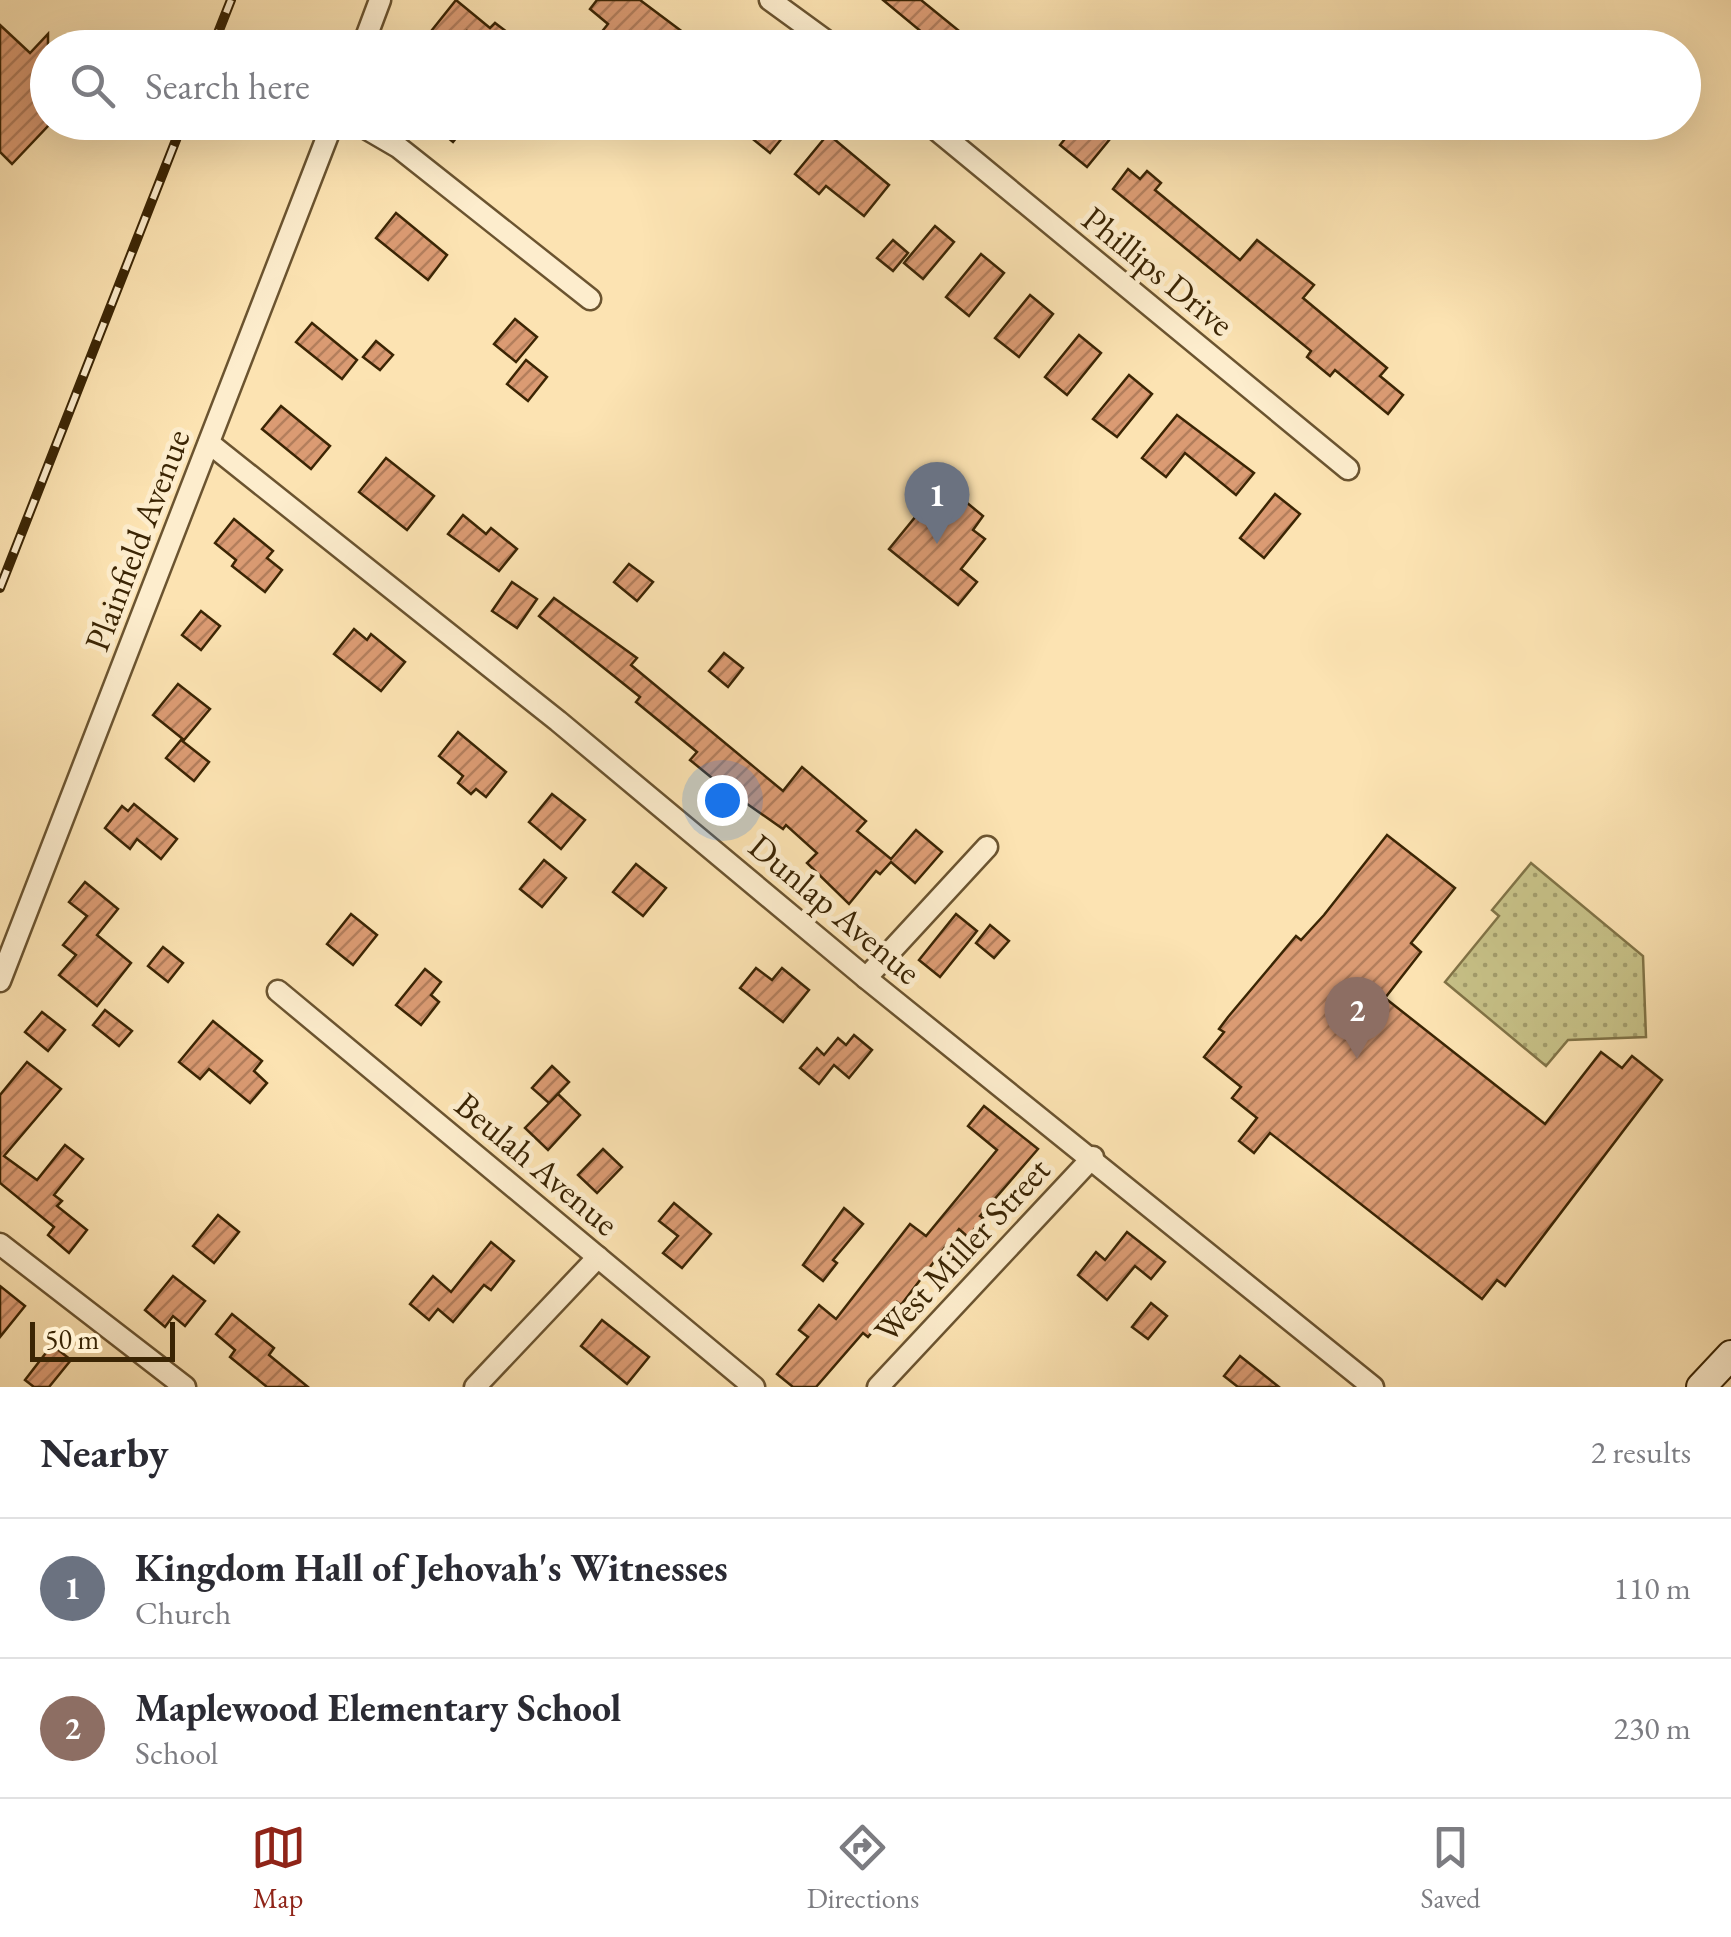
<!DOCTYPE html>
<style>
:root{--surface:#fff;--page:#f2f2f3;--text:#2b2b33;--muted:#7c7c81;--line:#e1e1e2;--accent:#8f2418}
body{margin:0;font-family:"EB Garamond",serif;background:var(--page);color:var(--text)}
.scale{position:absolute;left:30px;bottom:25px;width:145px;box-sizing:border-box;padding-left:10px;border:5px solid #3b2504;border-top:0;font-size:28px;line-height:35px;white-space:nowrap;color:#3b2504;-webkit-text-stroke:8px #fdedcd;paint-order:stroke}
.you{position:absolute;left:722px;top:800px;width:35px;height:35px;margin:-25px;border:8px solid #fff;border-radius:50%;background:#1a73e8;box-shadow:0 0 0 15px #1a73e833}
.badge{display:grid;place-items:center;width:65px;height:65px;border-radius:50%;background:var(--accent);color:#fff;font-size:32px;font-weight:700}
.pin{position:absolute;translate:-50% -82px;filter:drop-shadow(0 2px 5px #0008)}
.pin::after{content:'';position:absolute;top:52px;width:35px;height:30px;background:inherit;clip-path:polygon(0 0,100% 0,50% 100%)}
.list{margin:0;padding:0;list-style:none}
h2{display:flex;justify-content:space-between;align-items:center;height:130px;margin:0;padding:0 40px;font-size:42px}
h2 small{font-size:32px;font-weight:400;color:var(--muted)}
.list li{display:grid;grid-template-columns:65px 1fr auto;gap:30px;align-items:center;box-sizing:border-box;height:140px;padding:0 40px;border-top:2px solid var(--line)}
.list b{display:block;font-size:38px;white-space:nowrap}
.list p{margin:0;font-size:32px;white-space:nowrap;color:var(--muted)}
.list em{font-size:32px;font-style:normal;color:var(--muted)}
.icon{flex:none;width:55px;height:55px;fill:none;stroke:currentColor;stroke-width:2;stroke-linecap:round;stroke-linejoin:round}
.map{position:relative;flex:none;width:1731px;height:1387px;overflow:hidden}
.search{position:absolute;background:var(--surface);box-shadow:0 10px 40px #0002;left:30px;right:30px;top:30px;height:110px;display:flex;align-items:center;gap:25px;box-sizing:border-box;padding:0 35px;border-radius:55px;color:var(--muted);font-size:38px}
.sheet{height:410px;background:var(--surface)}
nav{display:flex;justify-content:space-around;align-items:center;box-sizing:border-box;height:140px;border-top:2px solid var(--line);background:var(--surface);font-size:28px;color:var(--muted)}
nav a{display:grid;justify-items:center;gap:5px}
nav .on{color:var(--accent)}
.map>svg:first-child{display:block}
.park{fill:url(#park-dots);stroke:#817346;stroke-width:2.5}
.building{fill:url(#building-hatch);stroke:#3b2504;stroke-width:2.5}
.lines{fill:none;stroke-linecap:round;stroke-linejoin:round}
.street-casing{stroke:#6b5430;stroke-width:25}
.secondary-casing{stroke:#3b2504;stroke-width:32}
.street{stroke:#fdedcd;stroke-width:20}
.secondary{stroke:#fdedcd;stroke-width:28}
.rail-casing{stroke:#3b2504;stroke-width:10}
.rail{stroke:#fdedcd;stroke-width:6;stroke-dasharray:19;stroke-linecap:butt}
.labels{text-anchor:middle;stroke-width:10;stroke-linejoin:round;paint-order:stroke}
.street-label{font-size:35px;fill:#3b2504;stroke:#fdedcd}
</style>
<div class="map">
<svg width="1731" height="1387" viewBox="0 0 1731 1387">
<defs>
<pattern id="park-dots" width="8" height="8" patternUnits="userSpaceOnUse" patternTransform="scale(2.5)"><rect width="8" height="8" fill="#c7c187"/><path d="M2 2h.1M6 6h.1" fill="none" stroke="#a39d6c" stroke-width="1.8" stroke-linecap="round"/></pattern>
<pattern id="building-hatch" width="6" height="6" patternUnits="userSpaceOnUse" patternTransform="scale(2.5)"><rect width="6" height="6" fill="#db9b73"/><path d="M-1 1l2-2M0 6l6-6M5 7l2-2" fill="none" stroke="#b37e5c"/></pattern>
</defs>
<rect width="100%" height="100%" fill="#fce3b2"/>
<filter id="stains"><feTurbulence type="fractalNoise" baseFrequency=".002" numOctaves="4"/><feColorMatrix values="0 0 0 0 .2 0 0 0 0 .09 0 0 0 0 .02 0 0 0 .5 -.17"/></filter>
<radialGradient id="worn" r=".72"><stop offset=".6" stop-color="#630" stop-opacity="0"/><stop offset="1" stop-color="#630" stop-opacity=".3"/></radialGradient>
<path class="park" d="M1531 863 1643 956 1646 1037 1568 1040 1546 1066 1445 982 1499 916 1492 910Z"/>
<g class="building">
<path d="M456 0 490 28 495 23 511 35 501 48H487L467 31 454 48H444L428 35Z"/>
<path d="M597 0H640L688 36 678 48H646L629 34 617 48 600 34 608 24 590 9Z"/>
<path d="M883 0H921L980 48H941Z"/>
<path d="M0 25 30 53 48 34V126L12 164 0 152Z"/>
<path d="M429 122H469L453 142Z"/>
<path d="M732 122H795L770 153Z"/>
<path d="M1095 122H1124L1087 167 1060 145 1077 124 1087 132Z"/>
<path d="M828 134 889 185 864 216 826 186 819 194 795 174Z"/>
<path d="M1128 169 1140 179 1147 171 1161 183 1155 190 1240 260 1257 240 1314 285 1303 298 1387 368 1380 376 1403 395 1388 414 1335 370 1330 376 1307 357 1311 351 1113 189Z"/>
<path d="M396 213 447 255 428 280 376 238Z"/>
<path d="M935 226 954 242 923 279 904 263Z"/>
<path d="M893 240 908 253 893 271 877 258Z"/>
<path d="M981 254 1004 273 969 316 946 297Z"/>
<path d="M1030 295 1053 314 1019 357 995 338Z"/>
<path d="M515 319 537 337 516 362 494 344Z"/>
<path d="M312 323 357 360 342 379 296 342Z"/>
<path d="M1079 335 1101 353 1067 395 1045 377Z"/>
<path d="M376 341 393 355 380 370 363 357Z"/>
<path d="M526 360 547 377 528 401 507 384Z"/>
<path d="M1129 375 1152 394 1117 437 1093 419Z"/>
<path d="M281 406 330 446 311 469 262 429Z"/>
<path d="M1177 415 1254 473 1236 495 1185 453 1166 477 1142 458Z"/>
<path d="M386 458 434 496 407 530 359 492Z"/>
<path d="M943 483 983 516 973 530 985 539 961 569 977 582 958 605 889 549Z"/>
<path d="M1275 494 1300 514 1264 558 1240 538Z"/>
<path d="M463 515 486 534 491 528 517 549 499 571 448 534Z"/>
<path d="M234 519 273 551 267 558 282 570 265 592 232 566 236 560 215 543Z"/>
<path d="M629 564 653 582 637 601 614 582Z"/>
<path d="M512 582 537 599 517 628 492 611Z"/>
<path d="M554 598 637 658 631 665 783 791 802 767 866 821 857 831 891 859 916 830 942 852 915 883 891 862 880 874 876 871 849 904 807 863 817 853 786 825 783 829 723 787 690 760 697 752 636 702 640 697 539 616Z"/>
<path d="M201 611 220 626 201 650 182 635Z"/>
<path d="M354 629 367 640 371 634 405 662 381 691 334 654Z"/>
<path d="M724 653 743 668 728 687 709 671Z"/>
<path d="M178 684 210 709 184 740 153 715Z"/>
<path d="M458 732 506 772 486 797 476 789 471 794 458 783 463 776 439 756Z"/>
<path d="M181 740 209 762 194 781 166 758Z"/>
<path d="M552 794 585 820 561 849 529 822Z"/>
<path d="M134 804 177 839 161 859 137 839 130 849 105 828 122 806 128 811Z"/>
<path d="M1387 835 1455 888 1411 943 1421 952 1385 998 1545 1124 1601 1052 1622 1068 1632 1056 1662 1080 1505 1286 1497 1280 1482 1299 1270 1133 1254 1153 1239 1141 1257 1118 1232 1098 1241 1087 1204 1057 1224 1032 1219 1029 1228 1017 1296 936 1301 940 1324 915Z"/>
<path d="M544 860 566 878 542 907 520 889Z"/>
<path d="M636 864 666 888 643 916 613 892Z"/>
<path d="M85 882 118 909 97 935 131 963 97 1006 59 975 76 955 63 945 87 916 69 902Z"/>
<path d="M351 914 377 935 353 965 327 944Z"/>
<path d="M956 914 977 931 940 977 919 960Z"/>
<path d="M990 925 1009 941 994 958 976 943Z"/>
<path d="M163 947 183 963 168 982 148 966Z"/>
<path d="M756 968 772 980 782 968 809 990 783 1022 740 988Z"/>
<path d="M425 969 441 982 431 995 439 1002 421 1025 396 1005Z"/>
<path d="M105 1010 132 1031 119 1046 93 1025Z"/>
<path d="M42 1012 65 1030 48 1051 25 1032Z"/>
<path d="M213 1021 262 1061 254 1071 267 1083 250 1103 209 1069 200 1079 179 1062Z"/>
<path d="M854 1035 872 1050 849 1078 834 1065 819 1084 800 1068 817 1048 824 1055 838 1038 846 1045Z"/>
<path d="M27 1062 61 1089 4 1156 37 1180 65 1145 83 1159 54 1195 62 1201 57 1206 87 1230 69 1253 48 1235 54 1227 0 1183V1095Z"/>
<path d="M552 1066 569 1082 549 1103 532 1088Z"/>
<path d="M558 1094 580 1115 548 1150 525 1128Z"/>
<path d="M984 1106 1038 1149 980 1216 983 1218 968 1237 959 1229 901 1305 897 1302 868 1337 863 1333 816 1387H793L777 1374 808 1337 799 1330 819 1305 836 1319 910 1224 926 1236 997 1150 968 1126Z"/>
<path d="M603 1149 622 1167 597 1193 578 1175Z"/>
<path d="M674 1203 711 1234 682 1268 663 1253 678 1236 659 1221Z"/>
<path d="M844 1208 863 1224 833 1260 837 1263 823 1281 803 1265Z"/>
<path d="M218 1215 239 1232 214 1263 193 1246Z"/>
<path d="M1127 1232 1165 1262 1151 1279 1135 1266 1107 1300 1078 1275 1096 1252 1105 1260Z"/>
<path d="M491 1242 514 1261 491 1290 484 1285 453 1322 438 1309 429 1320 410 1304 433 1276 451 1292Z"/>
<path d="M173 1276 205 1301 185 1326 173 1316 165 1327 145 1310Z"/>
<path d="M0 1286 25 1306 0 1337Z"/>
<path d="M1151 1303 1167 1316 1148 1339 1132 1327Z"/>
<path d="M232 1314 274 1348 269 1355 308 1387H267L230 1357 235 1350 216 1334Z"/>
<path d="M602 1320 649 1357 627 1384 581 1346Z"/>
<path d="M52 1345 71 1360 49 1387H34L25 1380Z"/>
<path d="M1240 1356 1279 1387H1238L1224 1376Z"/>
</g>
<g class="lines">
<g class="street-casing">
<g id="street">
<path d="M770 0 836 48"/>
<path d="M362 48 380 0"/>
<path d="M355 122 398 147 590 299"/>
<path d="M927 122 1348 469"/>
<path d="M209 443 558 721 866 978 1373 1387"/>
<path d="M866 978 987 847"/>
<path d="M0 981 333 122"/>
<path d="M278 991 754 1387"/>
<path d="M0 1244 185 1387"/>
<path d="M475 1387 598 1257"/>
<path d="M878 1387 1093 1157"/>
</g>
</g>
<g class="secondary-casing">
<path id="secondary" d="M1701 1387 1731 1355"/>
</g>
<use href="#street" class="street"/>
<use href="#secondary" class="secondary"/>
<g class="rail-casing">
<g id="rail">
<path d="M212 48 231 0"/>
<path d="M0 588 183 122"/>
</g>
</g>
<use href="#rail" class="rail"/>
</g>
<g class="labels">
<g class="street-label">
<text transform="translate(1158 271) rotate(39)" y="12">Phillips Drive</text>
<text transform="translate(137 540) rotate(-69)" y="12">Plainfield Avenue</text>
<text transform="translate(835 909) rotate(40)" y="12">Dunlap Avenue</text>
<text transform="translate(537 1164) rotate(40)" y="12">Beulah Avenue</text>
<text transform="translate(962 1250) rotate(-47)" y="12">West Miller Street</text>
</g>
</g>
<rect width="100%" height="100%" filter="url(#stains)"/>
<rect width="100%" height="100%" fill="url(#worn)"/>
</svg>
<div class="scale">50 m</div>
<div class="you"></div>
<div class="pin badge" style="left:937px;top:544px;background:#6b7280">1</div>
<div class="pin badge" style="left:1357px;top:1059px;background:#8d6e63">2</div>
<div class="search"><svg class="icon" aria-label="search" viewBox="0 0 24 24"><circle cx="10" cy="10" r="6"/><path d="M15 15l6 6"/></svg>Search here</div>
</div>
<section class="sheet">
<h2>Nearby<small>2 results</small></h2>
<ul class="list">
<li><span class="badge" style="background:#6b7280">1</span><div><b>Kingdom Hall of Jehovah's Witnesses</b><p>Church</p></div><em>110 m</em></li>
<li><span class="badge" style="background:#8d6e63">2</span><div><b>Maplewood Elementary School</b><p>School</p></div><em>230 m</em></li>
</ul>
</section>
<nav>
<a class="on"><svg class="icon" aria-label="map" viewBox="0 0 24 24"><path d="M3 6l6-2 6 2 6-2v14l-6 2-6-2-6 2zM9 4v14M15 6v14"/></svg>Map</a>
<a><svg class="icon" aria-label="directions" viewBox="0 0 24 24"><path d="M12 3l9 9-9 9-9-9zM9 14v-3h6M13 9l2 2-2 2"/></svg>Directions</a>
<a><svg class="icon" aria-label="saved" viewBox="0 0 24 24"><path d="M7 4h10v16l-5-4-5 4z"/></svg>Saved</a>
</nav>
